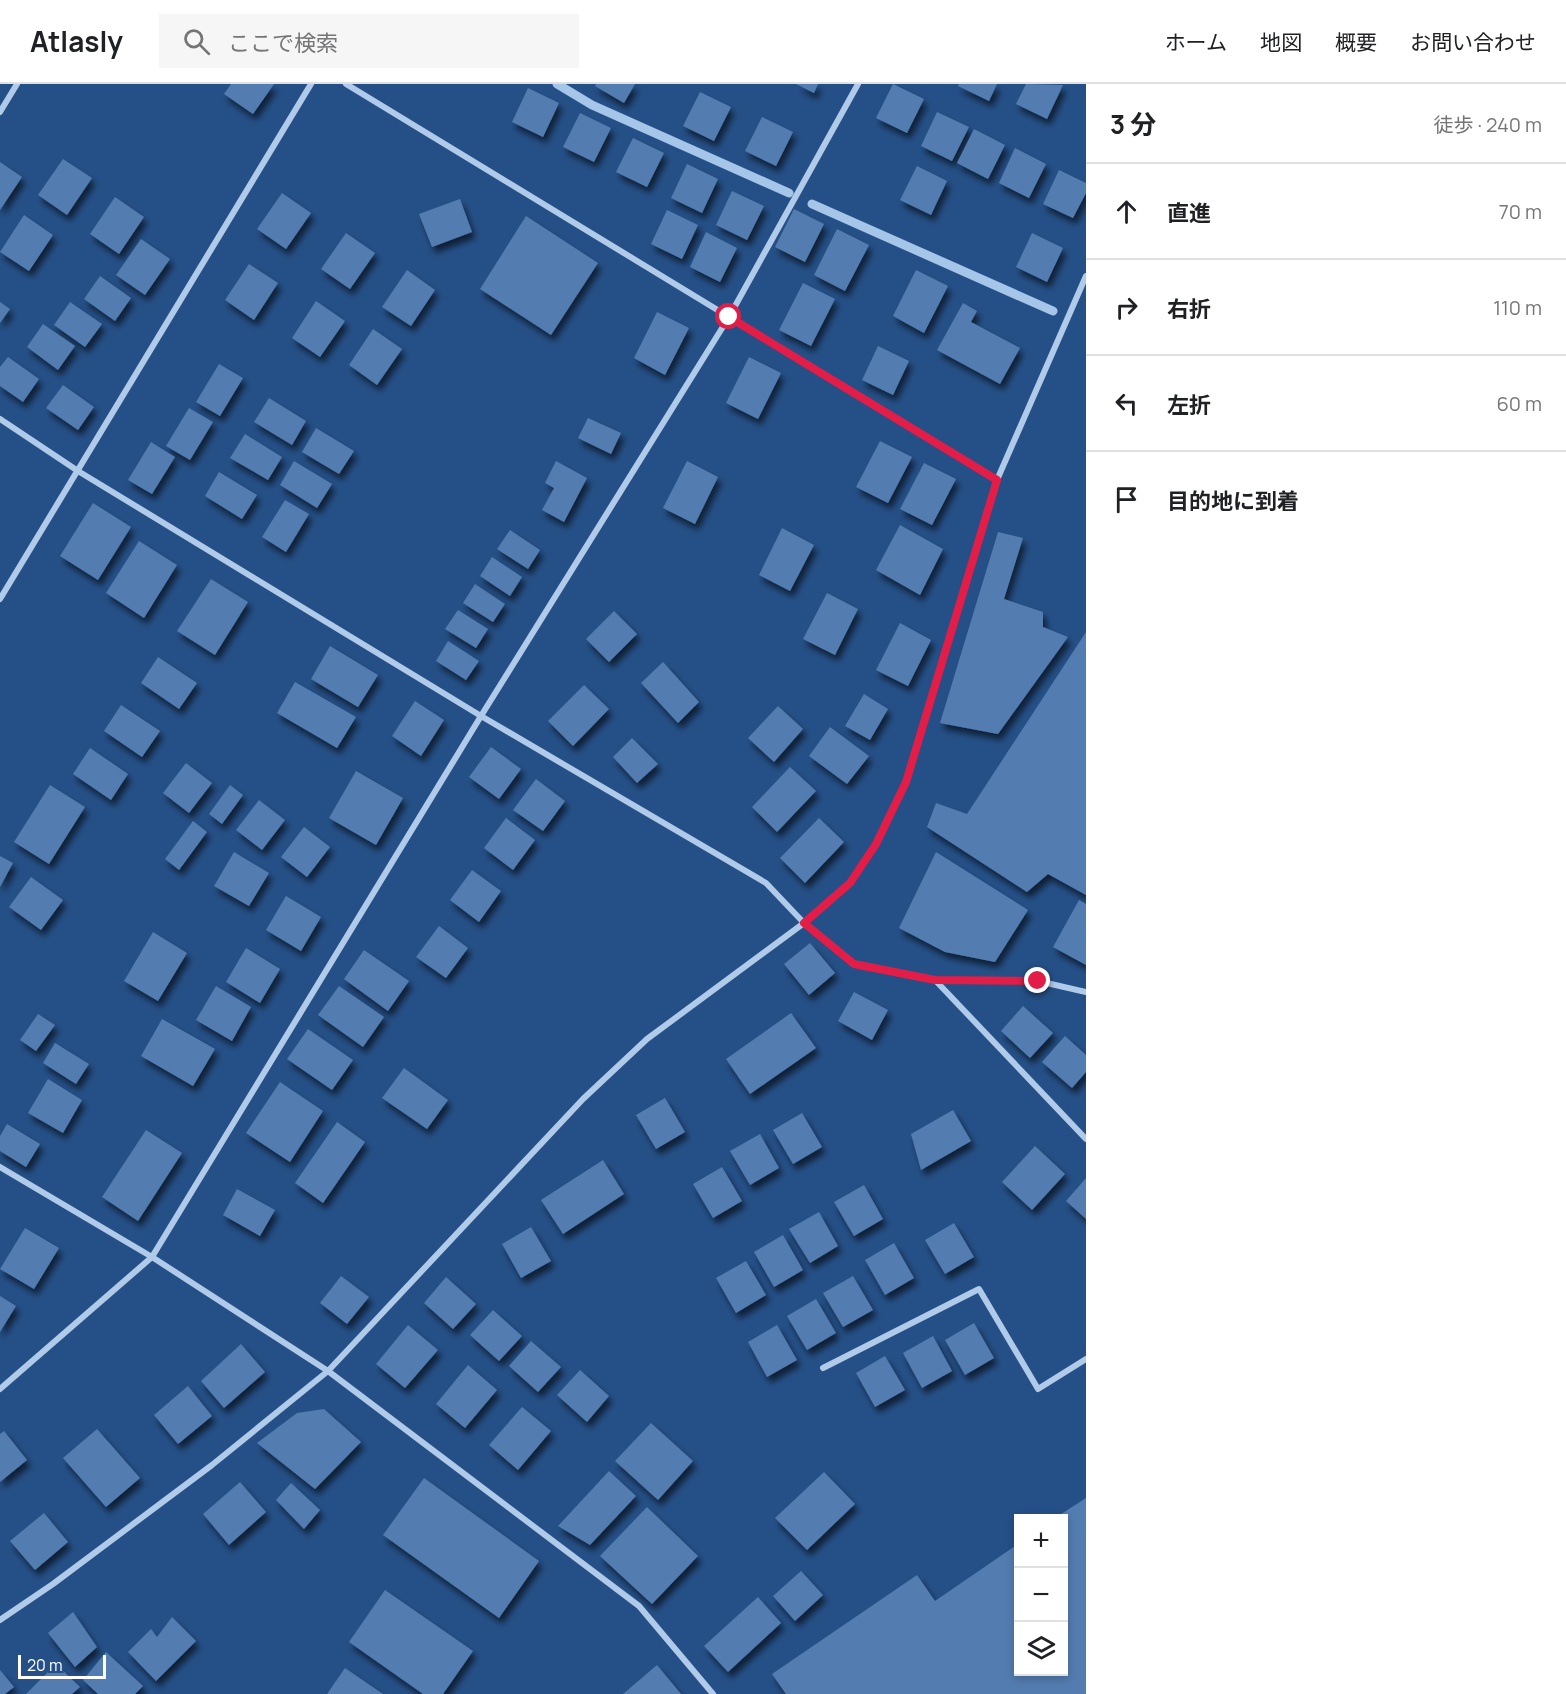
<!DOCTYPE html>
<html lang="ja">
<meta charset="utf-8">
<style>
:root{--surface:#fff;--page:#f6f6f6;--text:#202124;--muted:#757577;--line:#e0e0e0}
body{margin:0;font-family:Manrope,"Noto Sans JP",sans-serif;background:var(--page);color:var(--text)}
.controls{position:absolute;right:18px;bottom:18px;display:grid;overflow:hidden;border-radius:0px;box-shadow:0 3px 9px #0003}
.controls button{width:54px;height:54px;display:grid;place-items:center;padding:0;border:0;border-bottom:2px solid var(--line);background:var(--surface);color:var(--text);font:30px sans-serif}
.scale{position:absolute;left:18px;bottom:15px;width:88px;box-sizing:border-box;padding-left:6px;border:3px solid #fff;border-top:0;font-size:16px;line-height:21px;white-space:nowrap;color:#fff;-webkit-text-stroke:4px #255087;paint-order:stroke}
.stop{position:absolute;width:18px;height:18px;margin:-14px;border:4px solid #e11d48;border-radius:50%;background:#fff}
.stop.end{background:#e11d48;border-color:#fff;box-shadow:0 2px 6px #0008}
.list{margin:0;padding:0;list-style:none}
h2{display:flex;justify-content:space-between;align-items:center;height:78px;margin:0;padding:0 24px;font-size:26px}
h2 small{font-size:20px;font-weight:400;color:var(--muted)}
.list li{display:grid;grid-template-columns:39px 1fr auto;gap:18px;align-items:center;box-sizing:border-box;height:96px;padding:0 24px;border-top:2px solid var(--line)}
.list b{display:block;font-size:22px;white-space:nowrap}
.list em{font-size:20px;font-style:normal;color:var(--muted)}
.icon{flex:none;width:33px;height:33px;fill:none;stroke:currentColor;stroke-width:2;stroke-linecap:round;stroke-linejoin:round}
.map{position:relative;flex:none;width:1086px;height:1610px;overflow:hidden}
header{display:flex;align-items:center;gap:36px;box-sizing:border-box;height:84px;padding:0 30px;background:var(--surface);border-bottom:2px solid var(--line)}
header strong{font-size:28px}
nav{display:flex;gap:33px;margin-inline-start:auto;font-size:21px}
.search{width:420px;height:54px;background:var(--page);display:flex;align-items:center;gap:15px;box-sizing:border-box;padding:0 21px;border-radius:0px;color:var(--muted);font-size:22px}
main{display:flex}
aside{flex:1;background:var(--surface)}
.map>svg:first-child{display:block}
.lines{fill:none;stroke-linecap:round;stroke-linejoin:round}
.stream{stroke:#a5c5e9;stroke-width:9}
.building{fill:#527cb0;filter:url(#shadow)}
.minor{stroke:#b0cae9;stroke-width:6}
.route{stroke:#e11d48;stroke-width:8}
</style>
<header>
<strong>Atlasly</strong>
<div class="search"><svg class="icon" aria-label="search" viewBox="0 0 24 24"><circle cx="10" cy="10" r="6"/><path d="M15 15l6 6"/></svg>ここで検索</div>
<nav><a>ホーム</a><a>地図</a><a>概要</a><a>お問い合わせ</a></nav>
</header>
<main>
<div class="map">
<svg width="1086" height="1610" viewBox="0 0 1086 1610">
<defs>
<filter id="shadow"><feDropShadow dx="3.5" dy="6" stdDeviation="3" flood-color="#0009"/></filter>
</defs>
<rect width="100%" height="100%" fill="#255087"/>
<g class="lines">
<g class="stream">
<path d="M557 0 592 21 789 109"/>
<path d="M812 120 1053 227"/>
</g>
</g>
<g class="building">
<path d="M231 0H274L253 30 224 10Z"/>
<path d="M596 0H635L624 19 595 2Z"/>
<path d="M796 0H818L814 9Z"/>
<path d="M893 0 924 15 907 49 876 34Z"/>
<path d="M959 0H997L989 17 958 2Z"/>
<path d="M1026 0 1063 1 1047 35 1016 20Z"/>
<path d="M528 4 559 19 543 53 512 38Z"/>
<path d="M700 8 731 23 714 57 683 42Z"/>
<path d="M937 28 969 43 952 77 921 62Z"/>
<path d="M580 29 611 44 594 78 563 63Z"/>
<path d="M762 33 793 48 776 82 745 67Z"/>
<path d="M974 45 1005 61 988 95 957 79Z"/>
<path d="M633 54 664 69 647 103 616 88Z"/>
<path d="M1015 64 1046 80 1029 114 999 99Z"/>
<path d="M63 75 92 94 67 131 38 111Z"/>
<path d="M0 78 22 93 0 126Z"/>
<path d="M687 80 718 95 702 129 671 114Z"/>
<path d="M917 82 947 97 931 131 900 116Z"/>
<path d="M1059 86 1086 99V109L1073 134 1043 120Z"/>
<path d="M732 107 764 122 747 156 716 141Z"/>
<path d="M282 109 311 129 286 165 257 145Z"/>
<path d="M115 113 144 133 119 170 90 150Z"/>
<path d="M460 115 472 148 432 163 419 130Z"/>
<path d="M794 125 824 140 805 178 775 163Z"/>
<path d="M667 126 698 141 682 175 651 160Z"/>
<path d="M24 131 53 151 29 187 0 168Z"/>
<path d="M526 132 598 179 551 251 480 205Z"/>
<path d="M837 145 869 161 845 207 814 191Z"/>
<path d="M706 148 737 164 720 198 690 183Z"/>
<path d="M346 149 375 169 350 205 321 185Z"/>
<path d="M1032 149 1063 164 1047 198 1016 183Z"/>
<path d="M141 155 170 175 145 211 116 191Z"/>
<path d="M249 180 278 199 254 236 225 216Z"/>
<path d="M407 186 435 206 411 242 382 223Z"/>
<path d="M916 186 948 202 924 249 893 232Z"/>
<path d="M100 192 131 214 115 237 84 215Z"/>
<path d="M803 199 835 215 811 262 779 246Z"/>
<path d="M316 217 345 237 320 273 292 254Z"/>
<path d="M0 218 10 225 0 239Z"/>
<path d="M70 218 102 240 85 263 54 241Z"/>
<path d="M963 219 977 227 971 238 1020 264 1000 300 937 266Z"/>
<path d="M657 228 689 244 665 291 634 274Z"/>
<path d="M43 240 75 262 58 286 27 263Z"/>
<path d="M373 245 402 265 377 301 349 281Z"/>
<path d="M878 262 909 277 893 311 862 296Z"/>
<path d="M8 273 39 295 23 318 0 302V283Z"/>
<path d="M749 273 781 289 758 335 726 319Z"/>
<path d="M219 280 243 294 220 332 196 318Z"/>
<path d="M63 301 94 323 78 346 46 324Z"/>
<path d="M269 314 306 337 292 361 254 338Z"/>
<path d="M189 324 213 338 190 376 166 362Z"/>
<path d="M588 334 621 349 611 370 578 354Z"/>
<path d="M316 344 354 367 339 390 302 368Z"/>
<path d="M245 350 282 373 268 396 230 374Z"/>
<path d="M880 357 912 373 888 419 856 403Z"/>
<path d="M151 358 175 373 152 410 128 396Z"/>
<path d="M294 377 332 400 317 424 280 401Z"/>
<path d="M556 377 587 394 564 438 542 426 554 404 545 399Z"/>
<path d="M687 377 718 393 695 440 663 424Z"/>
<path d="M924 379 956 395 932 441 900 425Z"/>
<path d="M219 388 257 411 242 435 205 412Z"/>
<path d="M285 416 309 430 286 468 262 453Z"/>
<path d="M93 419 131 443 98 496 60 472Z"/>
<path d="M900 441 943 465 920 511 876 486Z"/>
<path d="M782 444 814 461 790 507 759 491Z"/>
<path d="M510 446 540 466 528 485 497 465Z"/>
<path d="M998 448 1023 454 1004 515 1043 528V543L1068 553 998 650 940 639Z"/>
<path d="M139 457 177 481 144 534 106 509Z"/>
<path d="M492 473 522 493 510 512 480 492Z"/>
<path d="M211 495 248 518 215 571 177 547Z"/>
<path d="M475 500 505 520 493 538 463 519Z"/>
<path d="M827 509 858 525 835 571 803 555Z"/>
<path d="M458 526 488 545 476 564 445 545Z"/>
<path d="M614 527 637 550 609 578 586 555Z"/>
<path d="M900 539 931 556 908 602 876 586Z"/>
<path d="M1086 548V811L1048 790 1027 808 927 743 936 719 967 730Z"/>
<path d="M448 557 479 577 466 596 436 577Z"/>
<path d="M330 562 378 591 358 623 311 595Z"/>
<path d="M158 573 197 599 179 625 141 599Z"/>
<path d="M663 578 699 618 678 639 641 599Z"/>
<path d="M295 598 356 633 337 664 277 629Z"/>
<path d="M584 601 609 625 573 662 548 637Z"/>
<path d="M864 610 888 625 870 656 845 642Z"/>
<path d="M415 617 444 636 421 672 392 652Z"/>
<path d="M121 621 160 647 142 673 104 647Z"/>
<path d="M778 622 803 645 774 678 748 654Z"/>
<path d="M830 643 869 672 847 700 809 672Z"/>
<path d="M632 654 658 680 637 699 613 673Z"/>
<path d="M491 663 521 685 499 715 469 693Z"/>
<path d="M90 664 128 690 111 716 73 690Z"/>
<path d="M186 679 212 699 189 729 163 709Z"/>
<path d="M790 683 816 707 777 748 752 723Z"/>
<path d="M356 687 403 714 376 761 329 734Z"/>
<path d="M536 695 565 717 543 747 513 726Z"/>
<path d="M50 701 85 723 49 780 14 758Z"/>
<path d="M230 701 243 711 222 740 209 730Z"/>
<path d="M259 716 285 736 262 766 236 746Z"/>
<path d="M506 734 535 756 513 786 484 764Z"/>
<path d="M819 734 844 758 805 799 780 774Z"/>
<path d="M193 737 207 748 179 786 165 775Z"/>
<path d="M304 743 330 763 307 793 281 773Z"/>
<path d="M234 768 269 789 249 822 214 802Z"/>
<path d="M936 768 1028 826 995 878 945 868 899 844Z"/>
<path d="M0 772 13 779 0 803Z"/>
<path d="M472 786 501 807 479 838 450 816Z"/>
<path d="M31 793 63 816 41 846 9 823Z"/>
<path d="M286 812 321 833 301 867 266 846Z"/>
<path d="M1079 816 1086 820V881L1053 863Z"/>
<path d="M439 842 468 864 446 894 416 873Z"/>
<path d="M153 848 187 869 158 917 124 897Z"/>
<path d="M810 859 835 889 809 911 784 880Z"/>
<path d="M246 864 280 885 260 919 226 898Z"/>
<path d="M364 866 409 897 388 927 344 895Z"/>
<path d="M216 902 251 923 232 957 196 936Z"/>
<path d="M339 902 384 933 363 963 318 931Z"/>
<path d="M854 908 888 926 872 956 838 937Z"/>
<path d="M1023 922 1053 949 1030 974 1001 947Z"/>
<path d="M791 929 816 964 750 1010 726 975Z"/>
<path d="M38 930 55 941 36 967 20 956Z"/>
<path d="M162 935 215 965 193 1002 141 972Z"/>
<path d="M308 945 353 976 332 1006 287 975Z"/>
<path d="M1065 952 1086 971V988L1072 1004 1042 978Z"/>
<path d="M55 959 89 980 76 1000 43 979Z"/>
<path d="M404 984 448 1016 427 1045 382 1014Z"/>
<path d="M48 995 82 1016 63 1049 28 1029Z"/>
<path d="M280 998 323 1027 290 1078 246 1049Z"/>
<path d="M665 1014 685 1048 656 1065 636 1031Z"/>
<path d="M953 1026 971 1057 921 1086 911 1050Z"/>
<path d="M802 1029 822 1063 793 1080 773 1046Z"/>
<path d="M337 1038 365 1058 323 1119 295 1099Z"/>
<path d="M7 1040 40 1060 26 1083 0 1067V1052Z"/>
<path d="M146 1046 182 1069 138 1137 102 1113Z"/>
<path d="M760 1050 779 1084 750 1101 730 1067Z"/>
<path d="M1035 1062 1065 1090 1032 1126 1002 1098Z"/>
<path d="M603 1076 624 1110 563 1150 541 1116Z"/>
<path d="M722 1083 742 1117 713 1134 693 1100Z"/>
<path d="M1086 1094V1135L1066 1117Z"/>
<path d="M864 1101 883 1135 854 1152 834 1118Z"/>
<path d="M237 1105 275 1126 260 1152 223 1131Z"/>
<path d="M819 1128 838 1162 810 1179 789 1145Z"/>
<path d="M954 1139 974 1173 945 1190 925 1156Z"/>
<path d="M531 1143 551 1177 521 1194 502 1160Z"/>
<path d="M25 1144 59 1164 34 1205 0 1185Z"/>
<path d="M783 1151 803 1186 774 1203 754 1168Z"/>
<path d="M894 1159 914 1194 885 1211 865 1176Z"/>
<path d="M746 1177 766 1211 736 1229 716 1194Z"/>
<path d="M341 1192 369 1213 347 1240 320 1219Z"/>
<path d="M853 1192 873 1226 843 1243 823 1209Z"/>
<path d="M446 1193 476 1220 453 1245 424 1219Z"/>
<path d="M0 1212 16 1222 0 1248Z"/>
<path d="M816 1215 836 1249 807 1266 787 1232Z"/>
<path d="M493 1226 522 1252 499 1277 470 1251Z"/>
<path d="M974 1239 994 1274 965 1291 945 1256Z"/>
<path d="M408 1241 438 1266 405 1304 376 1280Z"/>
<path d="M777 1241 797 1276 767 1293 748 1258Z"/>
<path d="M933 1252 952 1287 922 1304 903 1269Z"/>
<path d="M531 1257 561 1283 538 1308 509 1282Z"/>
<path d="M241 1260 265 1288 224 1324 201 1297Z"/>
<path d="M885 1272 905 1306 875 1323 856 1289Z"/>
<path d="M468 1281 497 1306 465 1344 436 1320Z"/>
<path d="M580 1286 609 1312 587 1338 557 1311Z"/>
<path d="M188 1302 212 1332 178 1360 154 1331Z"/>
<path d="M522 1323 551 1347 518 1386 489 1361Z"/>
<path d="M324 1325 361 1358 315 1405 257 1359 297 1329Z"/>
<path d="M651 1339 693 1377 658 1416 615 1377Z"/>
<path d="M97 1345 140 1394 106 1423 63 1374Z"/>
<path d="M4 1347 27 1376 0 1398V1350Z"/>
<path d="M609 1387 636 1412 590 1461 558 1442Z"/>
<path d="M824 1388 855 1420 807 1466 775 1434Z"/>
<path d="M424 1394 539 1477 499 1534 383 1451Z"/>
<path d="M240 1398 266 1428 229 1461 203 1430Z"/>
<path d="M291 1399 320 1426 304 1445 276 1416Z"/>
<path d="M1086 1414V1610H786L772 1590 917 1491 935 1517 1018 1460V1588H1064V1434H1055Z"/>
<path d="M647 1423 698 1472 652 1520 600 1472Z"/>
<path d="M44 1429 68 1458 35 1486 10 1457Z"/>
<path d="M801 1487 823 1511 795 1537 773 1512Z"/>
<path d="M385 1506 473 1567 443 1610H423L349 1558Z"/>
<path d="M758 1513 781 1539 728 1588 704 1562Z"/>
<path d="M73 1528 97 1563 75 1583 48 1549Z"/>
<path d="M172 1533 196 1557 156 1597 128 1568 151 1545 157 1553Z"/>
<path d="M106 1568 143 1602 135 1610H98L83 1596Z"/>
<path d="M56 1580 80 1603 72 1610H26Z"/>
<path d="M657 1581 681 1610H623Z"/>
<path d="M345 1584 383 1610H327Z"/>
<path d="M0 1586 14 1603 5 1610H0Z"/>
</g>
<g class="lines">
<g class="minor">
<path d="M346 0 997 396"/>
<path d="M0 28 17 0"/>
<path d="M0 335 78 387 481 632 766 799 804 839 854 880 935 896 1038 897 1086 908"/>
<path d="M0 515 311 0"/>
<path d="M935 896 1086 1055"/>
<path d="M0 1083 152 1173 328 1287 639 1522 713 1610"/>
<path d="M823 1284 979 1205 1038 1305 1086 1275"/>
<path d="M0 1305 152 1173 481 632 729 233 858 0"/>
<path d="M0 1536 53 1500 212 1381 328 1287 583 1015 647 955 804 839 850 799 876 760 906 698 997 396 1086 192"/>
</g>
</g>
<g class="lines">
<path class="route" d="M729 233 997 396 906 698 876 760 850 799 804 839 854 880 935 896 1038 897"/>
</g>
</svg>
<div class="controls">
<button>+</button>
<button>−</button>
<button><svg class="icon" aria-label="layers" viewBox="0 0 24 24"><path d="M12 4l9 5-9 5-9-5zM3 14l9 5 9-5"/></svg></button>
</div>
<div class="scale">20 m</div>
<div class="stop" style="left:729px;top:233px"></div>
<div class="stop end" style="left:1038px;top:897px"></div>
</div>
<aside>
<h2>3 分<small>徒歩 · 240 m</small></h2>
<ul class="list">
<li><svg class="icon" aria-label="ahead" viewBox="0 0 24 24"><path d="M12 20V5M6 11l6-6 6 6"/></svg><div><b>直進</b></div><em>70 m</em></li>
<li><svg class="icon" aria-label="right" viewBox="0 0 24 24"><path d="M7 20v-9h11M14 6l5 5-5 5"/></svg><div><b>右折</b></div><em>110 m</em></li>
<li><svg class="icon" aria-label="left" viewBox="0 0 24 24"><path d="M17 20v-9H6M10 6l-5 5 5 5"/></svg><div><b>左折</b></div><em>60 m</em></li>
<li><svg class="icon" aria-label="arrive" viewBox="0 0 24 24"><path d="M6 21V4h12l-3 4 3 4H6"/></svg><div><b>目的地に到着</b></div></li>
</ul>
</aside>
</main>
